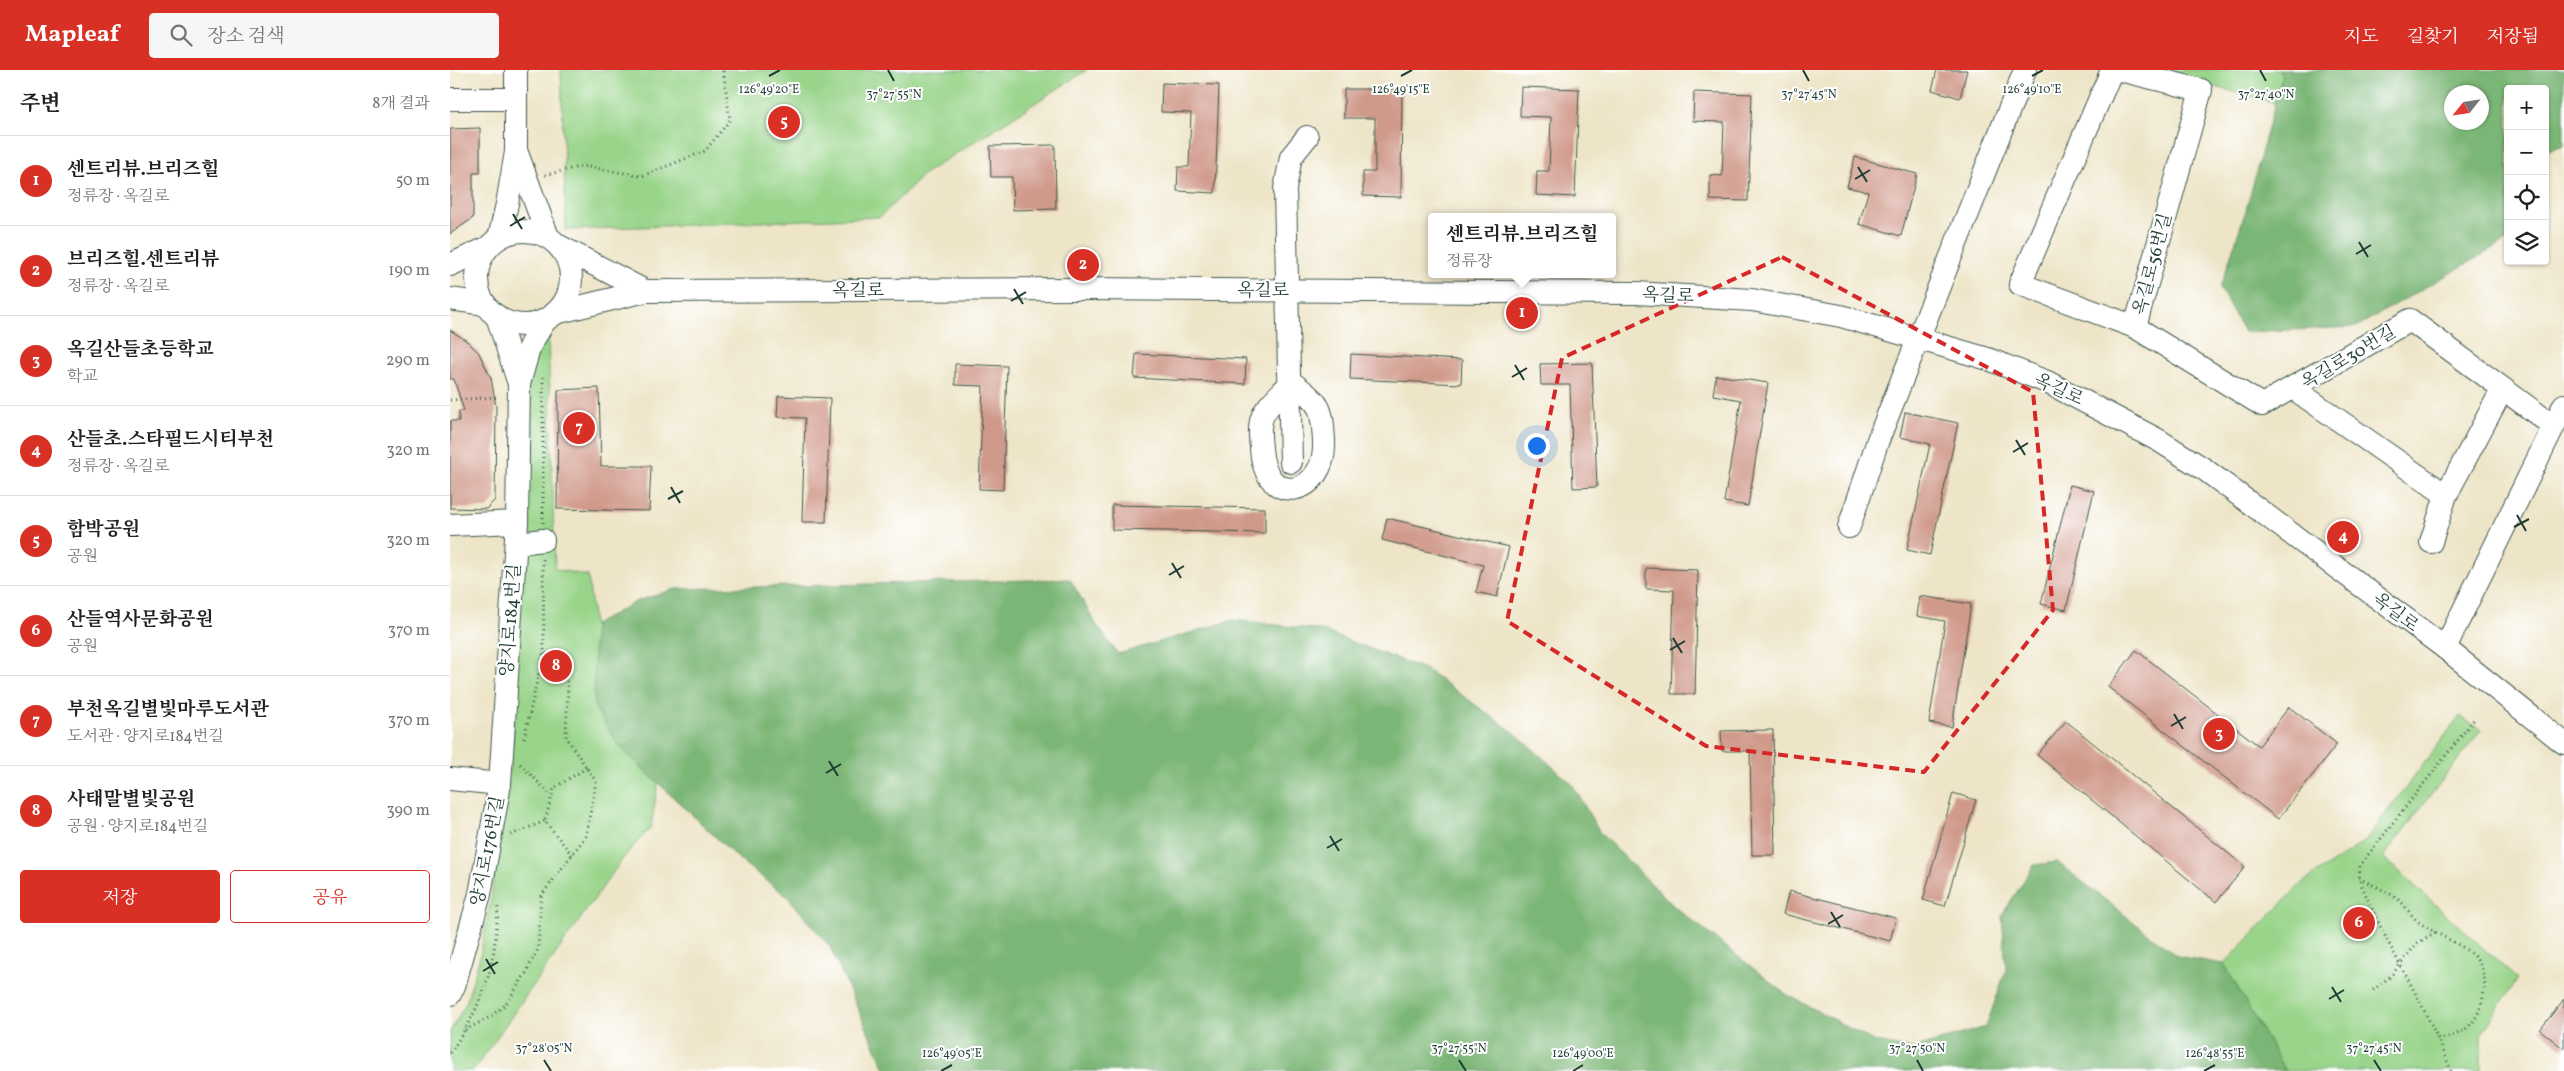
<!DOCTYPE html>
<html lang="ko">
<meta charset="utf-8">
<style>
:root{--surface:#fff;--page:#f6f6f6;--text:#202124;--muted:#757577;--line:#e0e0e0;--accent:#d93025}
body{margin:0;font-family:Vollkorn,"Noto Serif KR",serif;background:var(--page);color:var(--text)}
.controls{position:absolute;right:15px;top:15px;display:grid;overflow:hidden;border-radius:5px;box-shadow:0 1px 4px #0004}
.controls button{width:45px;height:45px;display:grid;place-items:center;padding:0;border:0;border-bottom:1px solid var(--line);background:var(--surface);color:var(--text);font:25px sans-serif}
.compass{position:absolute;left:1994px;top:15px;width:45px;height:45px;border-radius:50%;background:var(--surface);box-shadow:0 1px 4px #0004;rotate:240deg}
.you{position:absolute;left:1086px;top:375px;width:18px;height:18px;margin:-12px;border:4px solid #fff;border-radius:50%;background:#1a73e8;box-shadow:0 0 0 8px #1a73e833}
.badge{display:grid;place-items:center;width:32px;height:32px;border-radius:50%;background:var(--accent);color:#fff;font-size:16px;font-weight:700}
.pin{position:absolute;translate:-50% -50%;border:2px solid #fff;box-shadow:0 1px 5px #0006}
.popup{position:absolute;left:978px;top:143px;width:188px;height:65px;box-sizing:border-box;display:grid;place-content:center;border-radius:5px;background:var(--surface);filter:drop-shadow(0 1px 4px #0005);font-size:16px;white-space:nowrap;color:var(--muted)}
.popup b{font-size:19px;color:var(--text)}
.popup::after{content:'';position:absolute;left:50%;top:100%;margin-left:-10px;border:10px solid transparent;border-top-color:var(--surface)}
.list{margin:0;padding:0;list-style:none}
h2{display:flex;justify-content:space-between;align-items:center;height:65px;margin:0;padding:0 20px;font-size:21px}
h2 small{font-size:16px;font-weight:400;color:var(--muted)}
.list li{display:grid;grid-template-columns:32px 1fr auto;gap:15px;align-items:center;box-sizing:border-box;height:90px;padding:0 20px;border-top:1px solid var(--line)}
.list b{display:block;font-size:19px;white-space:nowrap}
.list p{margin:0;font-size:16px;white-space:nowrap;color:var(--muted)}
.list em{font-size:16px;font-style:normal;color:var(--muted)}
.actions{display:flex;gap:10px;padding:15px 20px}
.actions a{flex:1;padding:11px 0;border:1px solid var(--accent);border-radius:5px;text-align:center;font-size:18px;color:var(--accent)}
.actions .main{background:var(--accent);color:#fff}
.icon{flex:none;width:28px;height:28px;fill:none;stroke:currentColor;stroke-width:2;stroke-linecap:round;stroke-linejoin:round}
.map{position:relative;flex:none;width:2114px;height:1001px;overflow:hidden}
header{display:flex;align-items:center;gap:30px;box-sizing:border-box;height:70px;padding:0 25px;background:var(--accent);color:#fff}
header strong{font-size:24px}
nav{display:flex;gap:28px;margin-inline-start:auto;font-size:18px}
.search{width:350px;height:45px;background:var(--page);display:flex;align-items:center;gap:12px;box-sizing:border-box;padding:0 18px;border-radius:5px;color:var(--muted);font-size:19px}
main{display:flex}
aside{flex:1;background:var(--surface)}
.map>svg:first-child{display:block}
.green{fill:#98d489;stroke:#5c885e}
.forest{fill:#7ab675;stroke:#4c7a54;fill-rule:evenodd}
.building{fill:#d09a8b}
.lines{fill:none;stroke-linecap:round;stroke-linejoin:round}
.minor-casing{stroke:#3e564a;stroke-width:24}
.path{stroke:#3e564a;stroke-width:3;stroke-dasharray:1 4;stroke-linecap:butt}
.minor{stroke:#fff;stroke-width:22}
.marked{fill:none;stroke:#d62828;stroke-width:4;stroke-dasharray:10 6;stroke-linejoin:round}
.ticks{fill:none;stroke:#1f3d34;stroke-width:2}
.labels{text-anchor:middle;stroke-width:4;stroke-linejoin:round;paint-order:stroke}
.street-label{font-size:18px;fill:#1f3d34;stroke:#fff}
.ticks-label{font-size:12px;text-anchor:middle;fill:#1f3d34;stroke:#fff;stroke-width:4;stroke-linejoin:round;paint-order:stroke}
</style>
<header>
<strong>Mapleaf</strong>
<div class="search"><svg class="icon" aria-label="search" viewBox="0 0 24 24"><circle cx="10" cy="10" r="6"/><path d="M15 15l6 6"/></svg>장소 검색</div>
<nav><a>지도</a><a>길찾기</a><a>저장됨</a></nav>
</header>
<main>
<aside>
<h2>주변<small>8개 결과</small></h2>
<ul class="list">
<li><span class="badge">1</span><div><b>센트리뷰.브리즈힐</b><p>정류장 · 옥길로</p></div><em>50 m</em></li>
<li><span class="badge">2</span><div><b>브리즈힐.센트리뷰</b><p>정류장 · 옥길로</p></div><em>190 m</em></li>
<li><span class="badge">3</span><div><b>옥길산들초등학교</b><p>학교</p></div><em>290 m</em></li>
<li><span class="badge">4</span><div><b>산들초.스타필드시티부천</b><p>정류장 · 옥길로</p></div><em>320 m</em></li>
<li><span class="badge">5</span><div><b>함박공원</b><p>공원</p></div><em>320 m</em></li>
<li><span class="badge">6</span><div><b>산들역사문화공원</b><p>공원</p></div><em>370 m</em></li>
<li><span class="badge">7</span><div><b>부천옥길별빛마루도서관</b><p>도서관 · 양지로184번길</p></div><em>370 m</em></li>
<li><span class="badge">8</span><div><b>사태말별빛공원</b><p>공원 · 양지로184번길</p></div><em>390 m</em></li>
</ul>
<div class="actions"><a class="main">저장</a><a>공유</a></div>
</aside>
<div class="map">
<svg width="2114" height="1001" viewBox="0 0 2114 1001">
<rect width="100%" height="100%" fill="#fff"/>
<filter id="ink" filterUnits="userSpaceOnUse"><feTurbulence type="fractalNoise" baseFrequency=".02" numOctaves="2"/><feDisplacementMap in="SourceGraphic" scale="10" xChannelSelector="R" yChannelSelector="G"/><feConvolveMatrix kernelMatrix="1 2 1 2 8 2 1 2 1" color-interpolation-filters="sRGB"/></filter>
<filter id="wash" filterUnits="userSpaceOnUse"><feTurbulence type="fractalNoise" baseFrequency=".0096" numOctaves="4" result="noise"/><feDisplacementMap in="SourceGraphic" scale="20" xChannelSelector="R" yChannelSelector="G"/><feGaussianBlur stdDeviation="1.12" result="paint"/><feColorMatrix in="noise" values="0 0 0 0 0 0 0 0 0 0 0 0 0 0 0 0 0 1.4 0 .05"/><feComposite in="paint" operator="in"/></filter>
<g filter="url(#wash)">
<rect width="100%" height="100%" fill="#eee5c8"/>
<g class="green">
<path d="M111 0H637L475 103 430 147 116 160Z"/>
<path d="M1703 0H1829L1832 6 1825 33Z"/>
<path d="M98 260 105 499 138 506 144 555 169 676 208 713 201 757 174 787 23 1001H0V962L16 933 29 890 41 828 62 680 78 306Z"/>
<path d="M2010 646 2031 660 1933 787 2067 909 2031 965V1001H1835L1774 894 1852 813 1914 772Z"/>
</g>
<g class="forest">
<path d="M1829 0H2114V75L2095 81V19H2058V170L1906 257 1794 262 1770 218 1796 140 1832 6ZM2001 22H2031V52H2001Z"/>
<path d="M620 509 647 556 668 584 784 550 870 560 977 600 1066 664 1122 714 1150 763 1225 837 1336 924 1423 971 1462 979 1536 957 1556 900 1552 845 1584 795 1607 792 1727 886 1774 894 1835 1001H436L380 877 338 827 291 791 169 676 144 636V555L187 531 225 519Z"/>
</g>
<g id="blocks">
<g class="building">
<path d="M1487 0H1517L1510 28 1482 20Z"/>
<path d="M712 13 769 15 765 123 727 121 728 97H739L741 43 711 42Z"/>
<path d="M1071 17 1129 19 1125 127 1086 125 1087 101H1099L1101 47 1070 46Z"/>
<path d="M894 19H952L951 127 913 126V102H925V48H894Z"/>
<path d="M1244 22 1302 24 1298 131 1260 130V105L1272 106 1274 52 1243 51Z"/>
<path d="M30 58V103H23V148L0 164V59Z"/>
<path d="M605 75 606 139 563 140 562 107H541L540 76Z"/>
<path d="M1405 87 1467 104 1451 166 1409 154 1418 122 1397 117Z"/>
<path d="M0 260 17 271 29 283 41 308 46 336 45 430 36 439 0 438V351H9V341H14L4 309H0Z"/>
<path d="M686 284 796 289 795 314 684 308Z"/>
<path d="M901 284 1012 290 1011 314 900 309Z"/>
<path d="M1142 293 1147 417 1123 418 1120 315H1091L1090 294Z"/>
<path d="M505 294 557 296 553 420 529 419 533 316 505 315Z"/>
<path d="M1266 305 1318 313 1298 436 1274 432 1291 330 1263 325Z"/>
<path d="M149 318 151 396H201L199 441 107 439 108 320Z"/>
<path d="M328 326 380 328 376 452H352L355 348 327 347Z"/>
<path d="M1455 342 1508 353 1480 485 1457 480 1480 374 1450 367Z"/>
<path d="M1620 415 1644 421 1616 540 1591 534Z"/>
<path d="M662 435 815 438V463L662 460Z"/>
<path d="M937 448 1059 477 1047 527 1026 522 1033 495 932 470Z"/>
<path d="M1196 498 1248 500 1245 624H1221L1224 520 1196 519Z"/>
<path d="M1470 526 1521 534 1502 657 1479 653 1495 551 1467 546Z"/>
<path d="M1686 580 1809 676 1839 637 1887 674 1828 749 1658 617Z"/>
<path d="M1616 651 1795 797 1766 832 1587 685Z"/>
<path d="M1323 660 1325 785H1302L1300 681H1272L1271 661Z"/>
<path d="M1503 723 1526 730 1495 836 1473 830Z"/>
<path d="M1339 821 1446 848 1440 871 1333 844Z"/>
<path d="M2114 929V979L2090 960Z"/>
</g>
</g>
</g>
<g filter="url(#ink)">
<use href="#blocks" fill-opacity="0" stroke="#3e564a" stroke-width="1"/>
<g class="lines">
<g class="minor-casing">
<g id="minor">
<path d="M1662 0 1570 214 1685 257 1812 335 1960 250 2102 355"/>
<path d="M1670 0 1751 20 1685 257"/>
<path d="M0 29H66"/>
<path d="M67 83 98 167"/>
<circle cx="74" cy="208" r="47"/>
<path d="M49 168 57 134 66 82V0"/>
<path d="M109 176 195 221"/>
<path d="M0 195 37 178"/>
<path d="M0 229 35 234"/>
<path d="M105 243 195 221 632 219 1186 223 1302 230 1391 246 1538 289 1597 312 1708 370 1754 399 1995 578 2114 673"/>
<path d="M47 246 69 314"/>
<path d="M841 312C870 334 872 334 874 371 877 425 815 441 811 378 810 370 809 360 811 351 814 336 832 324 841 312Z"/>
<path d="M1844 319 1996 425"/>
<path d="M841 392 835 119 841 87 857 67"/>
<path d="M0 455 67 452"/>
<path d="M1399 457 1428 370 1575 0"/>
<path d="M77 472 93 470"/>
<path d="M1981 472 1996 425 2052 320"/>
<path d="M1995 578 2114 335"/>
<path d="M0 709 50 714"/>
<path d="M0 924 4 916 30 824 50 714 67 452 69 314 80 275 96 249"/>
</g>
</g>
<g class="path">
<path d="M95 105 133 96 192 106 255 81 280 50 273 0"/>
<path d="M0 330 49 327"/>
<path d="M93 453V304"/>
<path d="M74 668 94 581 93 489"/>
<path d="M70 694 101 725"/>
<path d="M61 765 95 751"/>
<path d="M122 785 95 751 104 718 138 697"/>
<path d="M1909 808C1922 815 1938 821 1950 831 1957 837 1962 848 1970 853 2005 877 2047 880 2031 935 2025 957 2010 965 1990 969"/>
<path d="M1923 920 1941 906 1967 873 1986 862"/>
<path d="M15 960 40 947 56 934 76 903 88 879 91 826 136 766 146 712 116 667 118 613 94 581"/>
<path d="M0 983C36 929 45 899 48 834"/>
<path d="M2001 1001C1977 934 1934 875 1909 808L1910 796 1918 785 2026 647"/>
</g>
<use href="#minor" class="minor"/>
</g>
</g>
<path class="marked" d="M1332 187 1583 322 1603 540 1474 702 1256 676 1057 551 1112 288Z"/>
<path class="ticks" d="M438 0 444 11M1353 0 1359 11M1810 0 1816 11M319 6 330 0M951 6 962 0M1582 6 1593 0M1408 97 1417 112M1405 109 1420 100M63 144 72 159M60 156 75 147M1909 172 1918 187M1906 184 1921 175M564 219 573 234M561 231 576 222M1065 295 1074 310M1062 307 1077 298M1566 370 1575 385M1563 382 1578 373M221 417 230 433M218 429 233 421M2067 445 2076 461M2064 457 2079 449M722 493 731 508M719 505 734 496M1223 568 1232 583M1220 580 1235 571M1724 644 1733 659M1721 656 1736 647M379 691 388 706M376 703 391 694M880 766 889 781M877 778 892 769M1381 842 1390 857M1378 854 1393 845M36 889 45 904M33 901 48 892M1882 917 1891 932M1879 929 1894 920M94 990 101 1001M1009 990 1016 1001M1467 990 1473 1001M1924 990 1931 1001M491 1001 502 995M1123 1001 1133 995M1754 1001 1765 995"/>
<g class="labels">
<g class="street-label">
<text transform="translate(1702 194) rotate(-75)" y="6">옥길로56번길</text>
<text x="408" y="226">옥길로</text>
<text x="813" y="226">옥길로</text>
<text transform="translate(1218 225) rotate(2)" y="6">옥길로</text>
<text transform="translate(1898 287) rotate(-31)" y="6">옥길로30번길</text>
<text transform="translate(1609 319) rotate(25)" y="6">옥길로</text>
<text transform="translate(1946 542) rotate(37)" y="6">옥길로</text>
<text transform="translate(60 550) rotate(-86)" y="6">양지로184번길</text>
<text transform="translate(37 781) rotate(-79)" y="6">양지로176번길</text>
</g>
</g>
<g class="ticks-label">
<text x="319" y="23">126°49'20"E</text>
<text x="951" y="23">126°49'15"E</text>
<text x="1582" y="23">126°49'10"E</text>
<text x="444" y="28">37°27'55"N</text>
<text x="1359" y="28">37°27'45"N</text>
<text x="1816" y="28">37°27'40"N</text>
<text x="94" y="982">37°28'05"N</text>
<text x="1009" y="982">37°27'55"N</text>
<text x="1467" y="982">37°27'50"N</text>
<text x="1924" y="982">37°27'45"N</text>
<text x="502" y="987">126°49'05"E</text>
<text x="1133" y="987">126°49'00"E</text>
<text x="1765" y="987">126°48'55"E</text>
</g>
</svg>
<div class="controls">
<button>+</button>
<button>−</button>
<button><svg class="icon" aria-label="locate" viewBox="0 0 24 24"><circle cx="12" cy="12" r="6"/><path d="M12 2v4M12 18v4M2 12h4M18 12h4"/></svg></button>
<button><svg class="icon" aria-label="layers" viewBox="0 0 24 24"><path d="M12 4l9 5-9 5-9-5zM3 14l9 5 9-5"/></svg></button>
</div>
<svg class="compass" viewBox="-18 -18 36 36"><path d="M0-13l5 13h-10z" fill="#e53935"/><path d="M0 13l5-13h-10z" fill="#757577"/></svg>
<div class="you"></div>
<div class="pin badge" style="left:1072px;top:243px">1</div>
<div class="popup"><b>센트리뷰.브리즈힐</b>정류장</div>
<div class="pin badge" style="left:633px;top:195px">2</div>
<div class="pin badge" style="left:1769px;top:664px">3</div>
<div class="pin badge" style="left:1893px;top:467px">4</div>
<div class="pin badge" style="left:334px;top:52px">5</div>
<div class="pin badge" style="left:1909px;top:853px">6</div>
<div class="pin badge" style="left:129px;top:358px">7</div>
<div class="pin badge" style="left:106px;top:596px">8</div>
</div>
</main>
